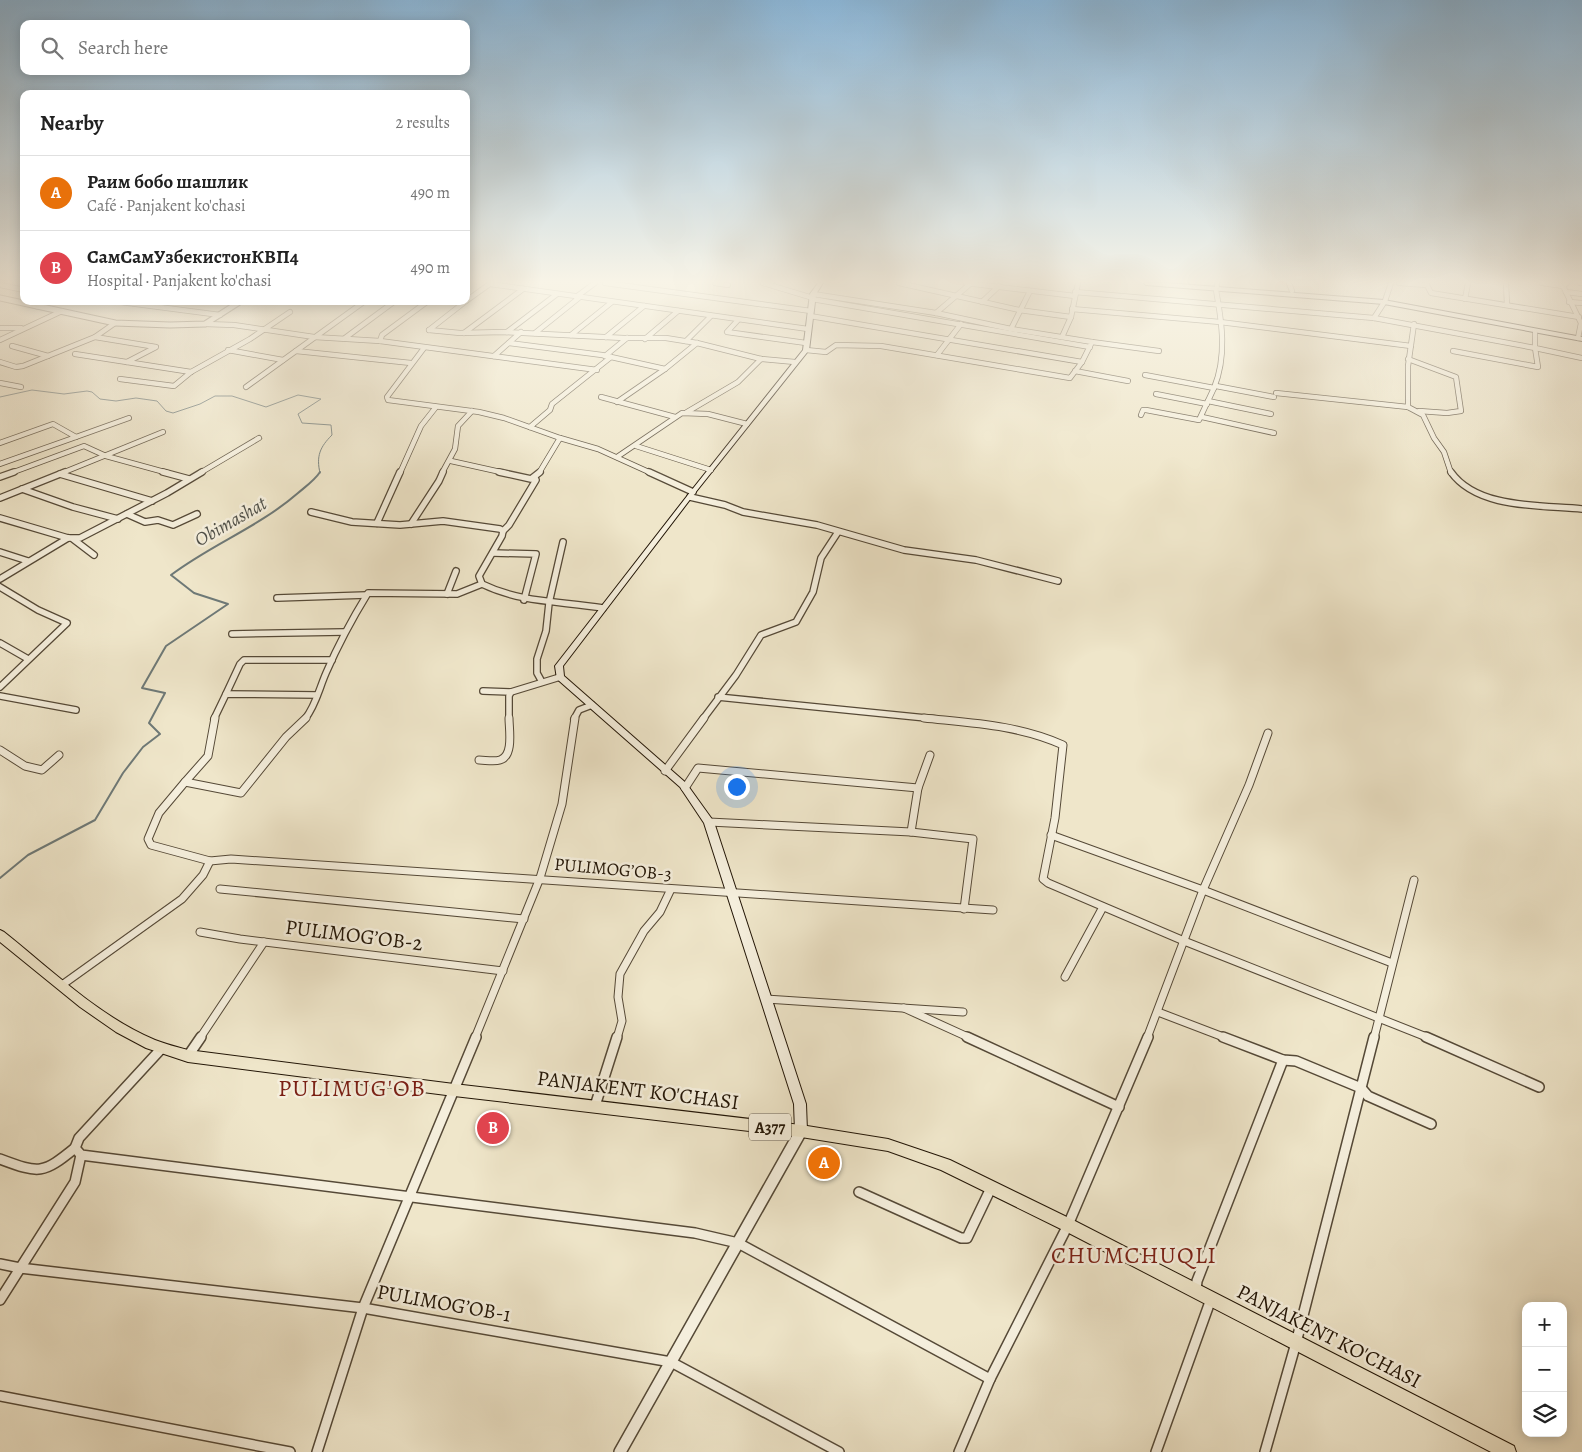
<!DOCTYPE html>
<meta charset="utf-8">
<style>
:root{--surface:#fff;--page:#f6f6f6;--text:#222;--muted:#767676;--line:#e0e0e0;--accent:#2563eb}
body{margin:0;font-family:Alegreya,serif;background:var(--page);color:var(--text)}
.controls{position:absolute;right:15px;bottom:15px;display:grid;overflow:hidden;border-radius:10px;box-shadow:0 2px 12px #0003}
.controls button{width:45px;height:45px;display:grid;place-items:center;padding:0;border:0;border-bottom:1px solid var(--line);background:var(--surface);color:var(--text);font:25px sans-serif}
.you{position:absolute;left:736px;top:786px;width:18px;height:18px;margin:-12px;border:4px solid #fff;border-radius:50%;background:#1a73e8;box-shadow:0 0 0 8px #1a73e833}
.badge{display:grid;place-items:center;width:32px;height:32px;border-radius:50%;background:var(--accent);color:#fff;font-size:16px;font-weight:700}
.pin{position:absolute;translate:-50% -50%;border:2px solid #fff;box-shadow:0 1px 5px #0006}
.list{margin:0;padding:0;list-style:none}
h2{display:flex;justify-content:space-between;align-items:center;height:65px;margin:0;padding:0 20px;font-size:21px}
h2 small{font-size:16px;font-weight:400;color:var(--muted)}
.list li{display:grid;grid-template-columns:32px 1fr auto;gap:15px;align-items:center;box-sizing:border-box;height:75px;padding:0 20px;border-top:1px solid var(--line)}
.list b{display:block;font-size:19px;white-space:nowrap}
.list p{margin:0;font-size:16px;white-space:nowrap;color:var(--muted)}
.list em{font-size:16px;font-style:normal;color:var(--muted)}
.icon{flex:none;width:28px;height:28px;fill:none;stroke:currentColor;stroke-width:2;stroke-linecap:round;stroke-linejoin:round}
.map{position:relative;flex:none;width:1582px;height:1452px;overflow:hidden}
.search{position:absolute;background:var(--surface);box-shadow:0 2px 12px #0003;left:20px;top:20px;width:450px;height:55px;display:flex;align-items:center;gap:12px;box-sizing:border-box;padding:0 18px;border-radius:10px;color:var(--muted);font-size:19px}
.panel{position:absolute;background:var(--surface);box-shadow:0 2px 12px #0003;left:20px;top:90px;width:450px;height:215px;border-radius:10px}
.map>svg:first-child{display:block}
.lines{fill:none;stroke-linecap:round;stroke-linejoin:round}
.stream-far1{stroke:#6e7977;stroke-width:1}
.stream{stroke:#6e7977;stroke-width:2}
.minor-far3-casing{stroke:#554937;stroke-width:6}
.minor-far2-casing{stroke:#554937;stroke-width:8}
.minor-far1-casing{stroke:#554937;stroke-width:9}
.minor-casing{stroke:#554937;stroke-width:12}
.tertiary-far1-casing{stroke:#554937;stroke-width:7}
.tertiary-casing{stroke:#554937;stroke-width:14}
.secondary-casing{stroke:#221506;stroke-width:2}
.primary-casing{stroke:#221506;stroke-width:2}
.minor-far3{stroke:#f5efdd;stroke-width:4.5}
.minor-far2{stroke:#f5efdd;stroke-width:5.5}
.minor-far1{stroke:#f5efdd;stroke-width:7}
.minor{stroke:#f5efdd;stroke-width:9}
.tertiary-far1{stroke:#f5efdd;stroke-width:5}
.tertiary{stroke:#f5efdd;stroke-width:11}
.secondary{fill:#f5efdd;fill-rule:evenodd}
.primary{fill:#efe6ca;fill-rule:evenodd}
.labels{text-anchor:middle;stroke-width:5;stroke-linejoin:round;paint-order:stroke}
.shield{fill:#f5efdd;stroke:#615646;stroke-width:1}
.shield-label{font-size:16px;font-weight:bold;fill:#221506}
.street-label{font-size:18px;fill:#221506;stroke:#f5efdd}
.water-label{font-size:19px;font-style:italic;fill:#4e4f48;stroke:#f5efdd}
.near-street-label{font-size:21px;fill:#221506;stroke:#f5efdd}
.near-quarter-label{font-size:24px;letter-spacing:1px;fill:#7a1f14;stroke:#f5efdd}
</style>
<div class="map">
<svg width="1582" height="1452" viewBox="0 0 1582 1452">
<rect width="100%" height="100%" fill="#efe6ca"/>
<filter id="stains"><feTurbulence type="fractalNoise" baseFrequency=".004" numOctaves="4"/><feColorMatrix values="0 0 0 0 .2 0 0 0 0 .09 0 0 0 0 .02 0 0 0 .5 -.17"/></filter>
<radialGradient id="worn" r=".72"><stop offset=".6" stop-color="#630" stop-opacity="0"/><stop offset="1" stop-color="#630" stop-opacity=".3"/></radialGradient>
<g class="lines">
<path class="stream-far1" d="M0 397 32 390 64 394 87 391 92 392 100 399 116 401 136 398 157 401 166 411 173 413 200 404 215 396H232L266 407 298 395 321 399 298 414 302 423 331 425 332 435C320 447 316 456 320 473"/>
<path class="stream" d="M0 878 28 855 95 820 123 773 143 747 160 734 149 723 165 693 142 688 166 646 228 604 194 593 171 575C212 544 259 527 298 493 305 487 315 480 320 472"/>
<g class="minor-far3-casing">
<g id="minor-far3">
<path d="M605 283 811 311"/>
<path d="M715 283 728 285"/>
<path d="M763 283 813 298"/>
<path d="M899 283 1019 310 1071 317"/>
<path d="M966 283 1075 296"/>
<path d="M1217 283V286"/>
<path d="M1289 283 1292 291"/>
<path d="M1399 283 1427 285V283"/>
<path d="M1506 283 1507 305"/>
<path d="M1542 283 1563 286"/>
<path d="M1567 283 1563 286 1581 323 1578 338"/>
<path d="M1580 283H1582"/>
<path d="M490 284 808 329"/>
<path d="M0 285 24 290"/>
<path d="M1427 285 1431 293 1579 317"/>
<path d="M1075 292 1374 318 1535 348 1538 367 1453 351"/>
<path d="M1566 292 1582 294"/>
<path d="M576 297 595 283"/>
<path d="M812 299 1090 347"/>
<path d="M1465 299 1468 283"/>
<path d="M113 301 220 315"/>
<path d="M222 301 238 303"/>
<path d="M412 301 425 303"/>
<path d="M466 301 491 283"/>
<path d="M982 302 999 286"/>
<path d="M1569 302 1582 303"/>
<path d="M1072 309 1220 322 1411 346"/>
<path d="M936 313 970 284"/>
<path d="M810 316 1082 362"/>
<path d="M1374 318 1385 301 1391 283"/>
<path d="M738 320 727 332 806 343"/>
<path d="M205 324 234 325 314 337 380 341 597 370"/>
<path d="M1414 324 1408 366V407L1423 415 1434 438 1444 452 1451 473"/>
<path d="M0 328H21"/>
<path d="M1011 329 1030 291"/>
<path d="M429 330 460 333 504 332 624 338H666L697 343 761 359 795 362"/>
<path d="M429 330 466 301"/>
<path d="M507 332 557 294"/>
<path d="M464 333 523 289"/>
<path d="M535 333 580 297"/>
<path d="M1535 333V348L1582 358"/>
<path d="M571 335 612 302"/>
<path d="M95 337 156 347 127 362"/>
<path d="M606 337 644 306"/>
<path d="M1062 337 1071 317 1078 283"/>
<path d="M345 338 395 301"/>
<path d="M645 339 678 311"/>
<path d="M0 340 62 311"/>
<path d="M380 341 382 335 428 301"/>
<path d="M686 341 711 316"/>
<path d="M1092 342 1159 351"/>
<path d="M509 343 602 355 665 369"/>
<path d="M12 346 48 356"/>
<path d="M424 348 387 397 388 400 479 412 504 418 560 438"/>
<path d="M228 350 283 360"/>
<path d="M806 350 826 352 836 345 881 346 1070 378 1082 362 1092 342 1011 329 936 313 813 294"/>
<path d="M296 351 411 363"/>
<path d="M75 354 191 372"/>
<path d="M937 355 961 324"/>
<path d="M494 356 521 332"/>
<path d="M605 356 627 338"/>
<path d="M1408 359 1456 377 1461 411 1447 413 1419 411"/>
<path d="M0 362 16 367 23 366 95 337 115 323"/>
<path d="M1075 371 1128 381"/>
<path d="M1145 375 1214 388C1227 356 1222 323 1216 290"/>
<path d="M120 379 174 386 191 372 250 339 290 312"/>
<path d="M0 383 21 387"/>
<path d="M1216 386 1274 397"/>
<path d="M246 387 365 301"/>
<path d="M1276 393 1408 407"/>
<path d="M1156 394 1207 404"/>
<path d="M601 397 675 417"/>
<path d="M1208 401 1271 414"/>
<path d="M617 402 665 369 697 343"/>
<path d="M687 412 738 382 761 359"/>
<path d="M1141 415 1143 410H1146L1199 420 1214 388"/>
<path d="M1202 417 1274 433"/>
<path d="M530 427 550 410 552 404 611 357"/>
<path d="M76 437 129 418"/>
<path d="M0 443 53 424 76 437 0 464"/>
<path d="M636 446 711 470"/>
<path d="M617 457 682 413 708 414 747 424"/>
<path d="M451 461 505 473"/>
<path d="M11 473 84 446 106 456 168 473"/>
<path d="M62 473 163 432"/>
<path d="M200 473 259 438"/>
<path d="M400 473 421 426 436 407"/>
<path d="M442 473 455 449 458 426 472 411"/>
<path d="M539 473 560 438 598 449 651 473"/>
</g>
</g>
<g class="minor-far2-casing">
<g id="minor-far2">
<path d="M163 472 189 479"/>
<path d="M499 472 531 479 540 472"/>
<path d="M649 472 693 492"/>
<path d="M1451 472C1477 509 1541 505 1582 509"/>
<path d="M60 474 65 472"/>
<path d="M0 477 14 472"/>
<path d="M22 489 73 507 118 519"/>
<path d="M690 497 725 505 743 512 817 525 904 550 976 560 1058 581"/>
<path d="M0 498 60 474 152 501"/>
<path d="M311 512 352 522 400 525 443 521 500 529 503 531 502 536 479 576 482 584C521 603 561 601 603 608"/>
<path d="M127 514 145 522 158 520 173 525 197 514"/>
<path d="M0 518 68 538H80L167 493 202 472"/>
<path d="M377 523 400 472"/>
<path d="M411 524 439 481 443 472"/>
<path d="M503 531 509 525 536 480 535 478"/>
<path d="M73 539 94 555"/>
<path d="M0 552 28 561"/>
<path d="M493 553 536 554 524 600"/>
<path d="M0 579 68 538"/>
<path d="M0 587 38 610 67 623 0 687"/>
<path d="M447 594 456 571"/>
<path d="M277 598 366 595"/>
<path d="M232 634 344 632"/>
<path d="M0 643 28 659"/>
<path d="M542 682 537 673V659L546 631 549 603 563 542"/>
<path d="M483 691 511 692"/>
<path d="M226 694 240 664 244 660H332"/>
<path d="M0 696 76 710"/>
<path d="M718 697 936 719"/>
<path d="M214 719 226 694 317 695"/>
<path d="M305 719C316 705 319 689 326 673 338 645 352 619 368 593L457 594 482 584"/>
<path d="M509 719V696L511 692 560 677"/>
<path d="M574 719 579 710 592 705"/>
<path d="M703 719 736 675 761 635 796 622 813 592 821 558 838 532"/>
</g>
</g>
<g class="minor-far1-casing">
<g id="minor-far1">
<path d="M215 718 208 756 185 782 241 793 286 737 306 718"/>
<path d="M924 718C971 723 1019 725 1063 745L1055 818 1043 879 1048 883 1184 941 1429 1038"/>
<path d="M0 750 25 766 42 770 59 755"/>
<path d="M479 760C485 760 494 762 500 760 514 756 509 729 509 718"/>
<path d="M665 771 704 718"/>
<path d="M685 788 698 768 918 788"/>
<path d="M709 822 911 832 973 839 964 909"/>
<path d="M911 832 918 788 930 755"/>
<path d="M1051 835 1203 890 1392 963"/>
<path d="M210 861 231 859C485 875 739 894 993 910"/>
<path d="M220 889 524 919"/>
<path d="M200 932 240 939 503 971"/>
<path d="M1065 977 1103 907"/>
<path d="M62 985 182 899 203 875 210 861 151 845 148 839 159 813 185 782"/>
<path d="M766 999 963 1012"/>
<path d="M904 1008 970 1038"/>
<path d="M1158 1012 1226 1038"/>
<path d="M200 1038 264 942"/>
<path d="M475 1038 540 878 562 804 575 718"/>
<path d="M617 1038 622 1021 618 997 620 974 644 931 660 912 671 889"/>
<path d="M1147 1038 1203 890 1249 785 1268 733"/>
<path d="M1374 1038 1414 880"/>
</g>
</g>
<g class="minor-casing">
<g id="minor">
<path d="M967 1037 1119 1107"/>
<path d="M1223 1037 1283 1060 1296 1061 1361 1088 1368 1096 1431 1124"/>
<path d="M1426 1037 1539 1087"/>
<path d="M161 1049 79 1138 75 1148 81 1155 695 1233 738 1243 990 1379"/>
<path d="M188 1056 201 1037"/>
<path d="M595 1106 617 1037"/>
<path d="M0 1159C40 1174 43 1174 75 1148"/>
<path d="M859 1192 961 1238H967L991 1188"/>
<path d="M0 1264 20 1268 363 1308 671 1362 839 1452"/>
<path d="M1196 1290 1197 1281 1283 1060"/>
<path d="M0 1300 75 1182 81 1155"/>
<path d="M0 1396 290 1452"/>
<path d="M317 1452 363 1308 476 1037"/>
<path d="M959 1452 990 1379 1068 1225 1148 1037"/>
<path d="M1156 1452 1211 1299"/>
<path d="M1265 1452 1296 1343 1374 1037"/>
</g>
</g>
<g class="tertiary-far1-casing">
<g id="tertiary-far1">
<path d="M0 298 37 306"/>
<path d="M47 301 37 306 115 323 170 325 205 324 241 301"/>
</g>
</g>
<g class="tertiary-casing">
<path id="tertiary" d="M620 1452 801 1131"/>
</g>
<g class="secondary-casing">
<g id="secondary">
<path d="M818 283H823L816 294 809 350 695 493 563 666 564 676 686 783 714 822 806 1104 807 1131 805 1135 801 1136 797 1135 795 1131 794 1104 704 823 680 787 557 679 555 666 691 491 803 350 810 294Z"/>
<path d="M1144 283H1167L1384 300 1582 337V341L1384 304 1146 285Z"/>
</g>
</g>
<g class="primary-casing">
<path id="primary" d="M0 930 4 932C52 970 98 1016 155 1040 165 1044 177 1047 188 1050L454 1084 801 1125 888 1139 950 1160 1073 1220 1514 1446 1516 1452H1491L1063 1230 941 1170 888 1151 801 1137 454 1096 188 1062 146 1048 116 1032 80 1007 0 942Z"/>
</g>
<use href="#minor-far3" class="minor-far3"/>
<use href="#minor-far2" class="minor-far2"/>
<use href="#minor-far1" class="minor-far1"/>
<use href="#minor" class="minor"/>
<use href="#tertiary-far1" class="tertiary-far1"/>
<use href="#tertiary" class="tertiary"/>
<use href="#secondary" class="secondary"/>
<use href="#primary" class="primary"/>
</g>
<linearGradient id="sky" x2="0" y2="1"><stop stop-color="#8bb7d9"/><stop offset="0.58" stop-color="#f8f4e7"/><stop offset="1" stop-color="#f8f4e7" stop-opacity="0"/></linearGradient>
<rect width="1582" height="486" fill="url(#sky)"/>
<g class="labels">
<rect class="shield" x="749" y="1113.5" width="42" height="27" rx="4"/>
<g class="shield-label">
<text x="770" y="1133">A377</text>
</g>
<g class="street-label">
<text transform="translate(613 869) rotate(5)" y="6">PULIMOG’OB-3</text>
</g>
<g class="water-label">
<text transform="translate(230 521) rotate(-30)" y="7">Obimashat</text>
</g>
<g class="near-street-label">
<text transform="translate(354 935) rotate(7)" y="7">PULIMOG’OB-2</text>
<text transform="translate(638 1090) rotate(7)" y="7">PANJAKENT KO'CHASI</text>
<text transform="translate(444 1303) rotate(10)" y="7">PULIMOG’OB-1</text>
<text transform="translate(1329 1336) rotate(27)" y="7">PANJAKENT KO'CHASI</text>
</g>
<g class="near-quarter-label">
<text x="352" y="1096">PULIMUG'OB</text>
<text x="1134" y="1263">CHUMCHUQLI</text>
</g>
</g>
<rect width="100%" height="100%" filter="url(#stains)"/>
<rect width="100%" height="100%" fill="url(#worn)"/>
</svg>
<div class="controls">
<button>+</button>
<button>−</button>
<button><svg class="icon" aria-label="layers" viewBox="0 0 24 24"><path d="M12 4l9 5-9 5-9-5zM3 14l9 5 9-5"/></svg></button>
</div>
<div class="you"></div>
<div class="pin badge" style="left:824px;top:1163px;background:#e8710a">A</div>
<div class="pin badge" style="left:493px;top:1128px;background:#e0444e">B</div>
<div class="search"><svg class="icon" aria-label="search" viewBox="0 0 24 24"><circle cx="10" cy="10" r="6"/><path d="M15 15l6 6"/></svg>Search here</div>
<section class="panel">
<h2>Nearby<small>2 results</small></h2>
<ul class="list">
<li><span class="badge" style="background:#e8710a">A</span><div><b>Раим бобо шашлик</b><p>Café · Panjakent ko'chasi</p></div><em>490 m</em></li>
<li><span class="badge" style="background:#e0444e">B</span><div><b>СамСамУзбекистонКВП4</b><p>Hospital · Panjakent ko'chasi</p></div><em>490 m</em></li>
</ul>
</section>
</div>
